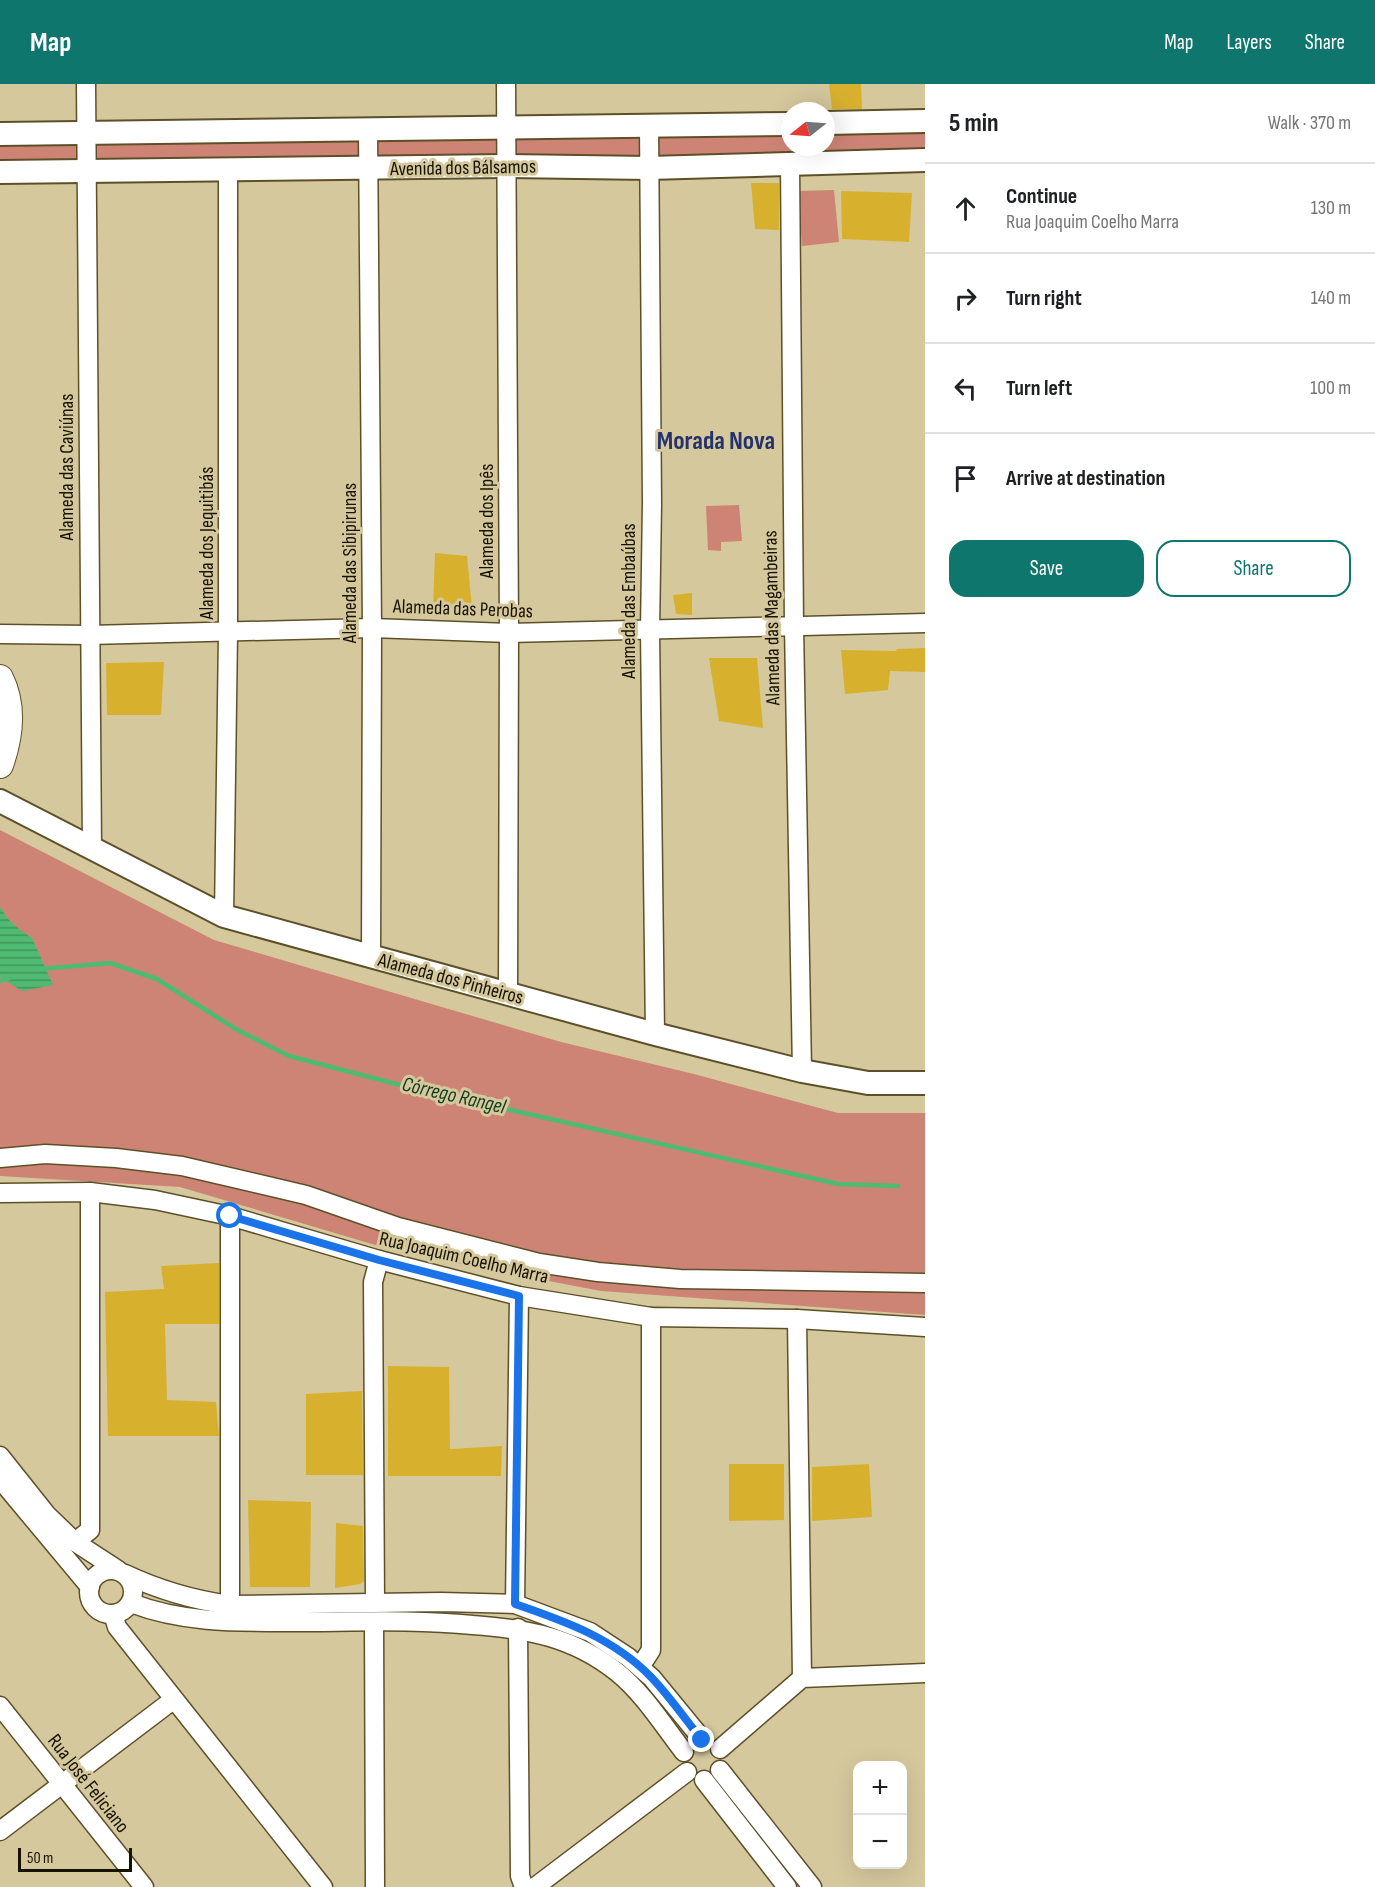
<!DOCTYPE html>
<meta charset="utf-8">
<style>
:root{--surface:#fff;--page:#f6f6f6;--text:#202124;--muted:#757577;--line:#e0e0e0;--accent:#0f766e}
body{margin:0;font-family:"Sofia Sans Condensed",sans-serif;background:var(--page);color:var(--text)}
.controls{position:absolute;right:18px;bottom:18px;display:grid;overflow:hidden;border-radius:12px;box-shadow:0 6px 24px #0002}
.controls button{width:54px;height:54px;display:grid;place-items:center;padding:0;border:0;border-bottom:2px solid var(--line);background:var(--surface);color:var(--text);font:30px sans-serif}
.compass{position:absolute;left:781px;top:18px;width:54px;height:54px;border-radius:50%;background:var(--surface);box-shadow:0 6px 24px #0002;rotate:253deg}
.scale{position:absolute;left:18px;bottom:15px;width:114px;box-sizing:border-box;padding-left:6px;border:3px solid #171203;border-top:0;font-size:16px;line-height:21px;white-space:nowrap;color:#171203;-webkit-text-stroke:4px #d6c89d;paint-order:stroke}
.stop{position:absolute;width:18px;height:18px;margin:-14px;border:4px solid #1a73e8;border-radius:50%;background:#fff}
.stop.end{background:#1a73e8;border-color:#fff;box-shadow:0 2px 6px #0008}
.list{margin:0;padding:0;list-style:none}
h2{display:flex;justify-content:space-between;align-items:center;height:78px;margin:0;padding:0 24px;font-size:26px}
h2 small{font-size:20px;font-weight:400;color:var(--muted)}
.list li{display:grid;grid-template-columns:39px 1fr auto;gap:18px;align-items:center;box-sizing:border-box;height:90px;padding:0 24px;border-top:2px solid var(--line)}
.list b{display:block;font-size:22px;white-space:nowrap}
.list p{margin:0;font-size:20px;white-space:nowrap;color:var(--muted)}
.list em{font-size:20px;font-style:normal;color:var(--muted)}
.actions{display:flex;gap:12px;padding:18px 24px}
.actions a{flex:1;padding:14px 0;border:2px solid var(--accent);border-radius:18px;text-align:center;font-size:21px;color:var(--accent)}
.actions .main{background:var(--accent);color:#fff}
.icon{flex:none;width:33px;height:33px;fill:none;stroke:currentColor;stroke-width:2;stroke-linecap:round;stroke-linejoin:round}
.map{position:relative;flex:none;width:925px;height:1803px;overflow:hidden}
header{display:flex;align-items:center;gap:36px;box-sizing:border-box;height:84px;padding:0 30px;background:var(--accent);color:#fff}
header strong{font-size:28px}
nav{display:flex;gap:33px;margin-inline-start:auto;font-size:21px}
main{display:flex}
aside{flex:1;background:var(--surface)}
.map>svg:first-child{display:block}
.green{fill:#cd8475}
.water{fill:url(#water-rules)}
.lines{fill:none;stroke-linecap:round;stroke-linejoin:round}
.stream{stroke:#4fba72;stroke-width:4.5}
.building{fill:#d7b12e}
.minor-casing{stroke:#5d5029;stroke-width:21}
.tertiary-casing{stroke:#5d5029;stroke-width:26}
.secondary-casing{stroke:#5d5029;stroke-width:28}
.minor{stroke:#fff;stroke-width:18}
.tertiary{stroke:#fff;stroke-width:22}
.secondary{stroke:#fff;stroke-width:26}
.route{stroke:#1a73e8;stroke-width:8}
.labels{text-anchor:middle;stroke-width:6;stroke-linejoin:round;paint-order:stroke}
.street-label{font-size:20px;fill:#171203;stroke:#d6c89d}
.water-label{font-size:21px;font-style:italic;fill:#103c1f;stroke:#d6c89d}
.district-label{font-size:26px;font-weight:bold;fill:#26326b;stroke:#d6c89d}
</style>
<header>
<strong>Map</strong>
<nav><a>Map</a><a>Layers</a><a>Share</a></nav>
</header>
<main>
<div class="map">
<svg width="925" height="1803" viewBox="0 0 925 1803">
<defs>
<pattern id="water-rules" width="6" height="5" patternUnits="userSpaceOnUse" patternTransform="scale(1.5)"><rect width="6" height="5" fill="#4fba72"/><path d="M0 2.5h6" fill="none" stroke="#41965b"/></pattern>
</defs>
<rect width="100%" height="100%" fill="#d6c89d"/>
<g class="green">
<path d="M925 48V71L0 82V58L790 49V63H826V49Z"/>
<path d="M834 106 839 158 802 162 798 107Z"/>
<path d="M739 421 742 457 721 458V467L708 466 706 422Z"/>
<path d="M0 746 214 856 561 958 694 990 838 1029H925V1231L601 1207 402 1169 180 1103 0 1092Z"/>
</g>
<path class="water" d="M0 823 8 835 20 846 32 854 53 901 22 907 0 893Z"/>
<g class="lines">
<g class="stream">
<path d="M40 885 110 879 157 895 234 944 289 972 400 1001 838 1100 898 1102"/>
<path d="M0 897 9 894"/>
</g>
</g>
<g class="building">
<path d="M829 0H861L862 25H832Z"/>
<path d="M751 99H779V146L755 145Z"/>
<path d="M841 107 912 109 909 158 842 155Z"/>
<path d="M435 469 467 472 472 524 433 525Z"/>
<path d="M692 509V531L676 530 673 511Z"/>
<path d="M925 564V588L890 587 888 606 845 610 841 566 896 567 897 565Z"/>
<path d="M709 574H757L763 644 719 637Z"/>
<path d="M164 578 161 631H107L106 579Z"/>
<path d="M219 1179V1240H165L167 1316 216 1318 219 1352H108L105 1208 164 1205 161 1182Z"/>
<path d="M388 1282 449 1283 450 1365 502 1362 501 1392H388Z"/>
<path d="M362 1307 363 1391H306V1310Z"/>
<path d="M729 1380H784V1436L729 1437Z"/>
<path d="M869 1380 872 1433 812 1437V1383Z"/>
<path d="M248 1416 311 1418 310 1503H250Z"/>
<path d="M336 1439 363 1442 364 1497 360 1500 335 1504Z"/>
</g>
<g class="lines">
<g class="minor-casing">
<g id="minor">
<path d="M86 0 92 765"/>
<path d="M506 0 509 549 508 909"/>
<path d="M649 42 652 419 650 547 655 950"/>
<path d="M368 46 372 544 371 872"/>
<path d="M790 81 794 542 802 987"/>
<path d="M0 550 89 551 372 544 509 549 925 539"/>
<path d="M224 832 228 549V85"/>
<path d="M0 1074 45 1070 116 1074 182 1082 306 1111 398 1143 539 1179 598 1188 680 1195 925 1199"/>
<path d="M0 1109 90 1108 155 1116 230 1132 379 1176 519 1212 651 1233 797 1235 925 1243"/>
<path d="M797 1235 802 1594"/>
<path d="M0 1372 47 1431 75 1458 118 1486"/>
<path d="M0 1395 90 1503"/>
<path d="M75 1458 90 1446V1108"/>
<circle cx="111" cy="1508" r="22"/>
<path d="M125 1490C159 1506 193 1516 230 1521L441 1518 515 1520 590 1548 628 1573 652 1594 702 1655"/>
<path d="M375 1518 373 1198 379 1176"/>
<path d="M131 1519C183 1539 237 1538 292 1538 352 1538 413 1535 473 1541 528 1545 573 1553 617 1588 644 1610 663 1641 684 1668"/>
<path d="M515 1520 519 1212"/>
<path d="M230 1521V1132"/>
<path d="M113 1530 117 1543 323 1803"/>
<path d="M374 1538 375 1803"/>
<path d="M518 1544 520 1792 524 1803"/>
<path d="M640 1583 651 1566V1233"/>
<path d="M0 1622 144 1803"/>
<path d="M720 1665 802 1594 925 1589"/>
<path d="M720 1686 812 1803"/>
<path d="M704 1696 787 1803"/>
<path d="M0 1747 173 1616"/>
<path d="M535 1803 687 1688"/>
</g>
</g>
<g class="tertiary-casing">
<g id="tertiary">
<path d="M826 39 925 37"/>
<path d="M0 50 790 40"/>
<path d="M0 88 506 82 649 84 925 76"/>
<path d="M0 717 224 832 655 950 802 987 868 999H925"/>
</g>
</g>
<g class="secondary-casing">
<path id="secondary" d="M0 594C14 622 10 653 0 681"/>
</g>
<use href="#minor" class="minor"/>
<use href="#tertiary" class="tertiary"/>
<use href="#secondary" class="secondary"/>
</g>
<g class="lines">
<path class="route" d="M230 1132 379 1176 519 1212 515 1520C565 1537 615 1555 652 1594 670 1613 685 1635 702 1656"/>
</g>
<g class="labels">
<g class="street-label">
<text transform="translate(463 83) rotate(-1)" y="7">Avenida dos Bálsamos</text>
<text transform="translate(66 383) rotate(-90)" y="7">Alameda das Caviúnas</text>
<text transform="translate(486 437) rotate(-90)" y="7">Alameda dos Ipês</text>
<text transform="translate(206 459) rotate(-90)" y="7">Alameda dos Jequitibás</text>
<text transform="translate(349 479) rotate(-90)" y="7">Alameda das Sibipirunas</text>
<text transform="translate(628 517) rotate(-90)" y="7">Alameda das Embaúbas</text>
<text transform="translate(463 524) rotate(2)" y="7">Alameda das Perobas</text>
<text transform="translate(771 534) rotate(-91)" y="7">Alameda das Magambeiras</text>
<text transform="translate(451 894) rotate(15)" y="7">Alameda dos Pinheiros</text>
<text transform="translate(464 1173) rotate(13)" y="7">Rua Joaquim Coelho Marra</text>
<text transform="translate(89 1699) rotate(52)" y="7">Rua José Feliciano</text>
</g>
<g class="water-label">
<text transform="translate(454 1011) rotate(13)" y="7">Córrego Rangel</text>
</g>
<g class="district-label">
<text x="716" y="365">Morada Nova</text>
</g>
</g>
</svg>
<div class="controls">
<button>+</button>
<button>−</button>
</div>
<svg class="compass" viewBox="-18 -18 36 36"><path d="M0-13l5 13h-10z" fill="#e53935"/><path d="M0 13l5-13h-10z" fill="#757577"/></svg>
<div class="scale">50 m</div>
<div class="stop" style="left:230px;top:1132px"></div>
<div class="stop end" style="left:702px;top:1656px"></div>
</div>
<aside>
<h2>5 min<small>Walk · 370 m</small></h2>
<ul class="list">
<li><svg class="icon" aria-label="ahead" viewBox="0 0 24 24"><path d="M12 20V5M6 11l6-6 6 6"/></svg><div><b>Continue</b><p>Rua Joaquim Coelho Marra</p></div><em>130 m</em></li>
<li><svg class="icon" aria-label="right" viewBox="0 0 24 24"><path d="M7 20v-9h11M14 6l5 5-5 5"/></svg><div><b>Turn right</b></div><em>140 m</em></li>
<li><svg class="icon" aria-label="left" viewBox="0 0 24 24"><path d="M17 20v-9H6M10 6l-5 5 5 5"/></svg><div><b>Turn left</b></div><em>100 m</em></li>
<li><svg class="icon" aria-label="arrive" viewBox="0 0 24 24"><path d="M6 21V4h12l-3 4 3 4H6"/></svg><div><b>Arrive at destination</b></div></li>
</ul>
<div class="actions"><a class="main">Save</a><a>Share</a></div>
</aside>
</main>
